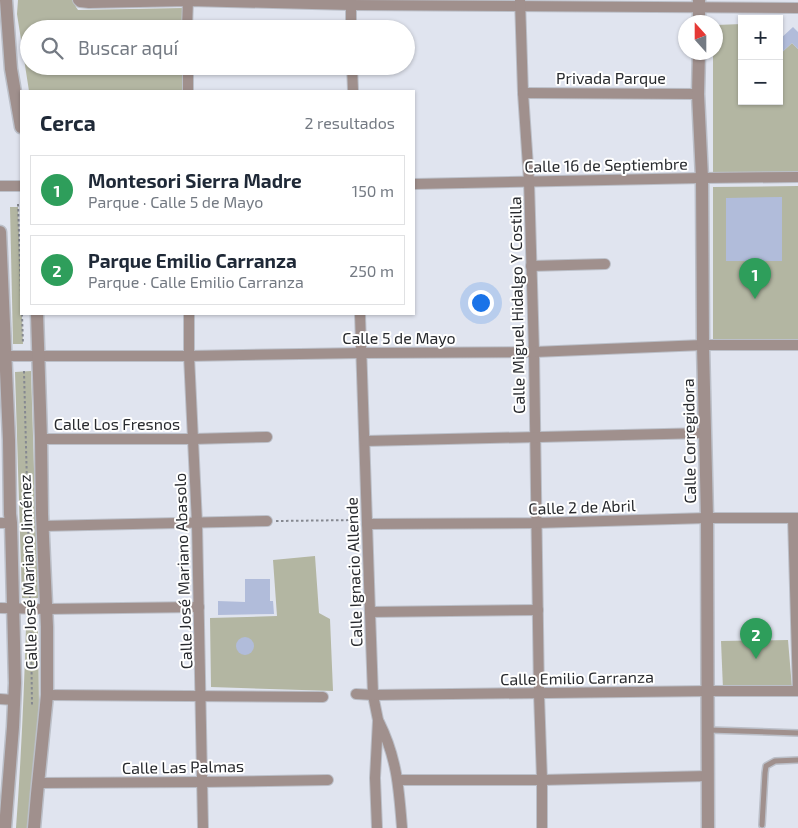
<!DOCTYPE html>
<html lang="es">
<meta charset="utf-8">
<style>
:root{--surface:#fff;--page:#f6f6f7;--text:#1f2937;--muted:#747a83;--line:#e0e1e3;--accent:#d04056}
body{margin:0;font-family:"Exo 2",sans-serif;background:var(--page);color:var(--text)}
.controls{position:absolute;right:15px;top:15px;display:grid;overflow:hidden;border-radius:0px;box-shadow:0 1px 4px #0004}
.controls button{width:45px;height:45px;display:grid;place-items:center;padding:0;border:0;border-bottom:1px solid var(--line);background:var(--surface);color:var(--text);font:25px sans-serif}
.compass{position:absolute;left:678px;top:15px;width:45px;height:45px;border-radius:50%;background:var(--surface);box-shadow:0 1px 4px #0004;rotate:339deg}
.you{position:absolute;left:480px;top:302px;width:18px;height:18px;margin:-12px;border:4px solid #fff;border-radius:50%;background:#1a73e8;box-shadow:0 0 0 8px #1a73e833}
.badge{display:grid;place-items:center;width:32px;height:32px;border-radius:50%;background:var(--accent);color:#fff;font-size:16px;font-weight:700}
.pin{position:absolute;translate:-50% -41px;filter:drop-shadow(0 1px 2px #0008)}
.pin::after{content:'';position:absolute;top:26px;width:18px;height:15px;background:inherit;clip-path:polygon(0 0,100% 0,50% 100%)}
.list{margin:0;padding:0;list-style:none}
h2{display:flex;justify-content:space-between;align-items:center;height:65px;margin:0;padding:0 20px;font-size:21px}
h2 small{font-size:16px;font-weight:400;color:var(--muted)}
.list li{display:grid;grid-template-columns:32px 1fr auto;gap:15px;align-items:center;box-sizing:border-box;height:70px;margin:0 10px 10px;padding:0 10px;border:1px solid var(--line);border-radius:0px}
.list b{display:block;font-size:19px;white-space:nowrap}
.list p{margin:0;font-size:16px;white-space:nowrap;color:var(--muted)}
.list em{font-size:16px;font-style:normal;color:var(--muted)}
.icon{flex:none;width:28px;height:28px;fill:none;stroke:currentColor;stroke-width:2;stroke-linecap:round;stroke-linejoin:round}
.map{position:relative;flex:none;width:798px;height:828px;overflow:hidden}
.search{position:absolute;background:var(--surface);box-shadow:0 1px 4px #0004;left:20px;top:20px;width:395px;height:55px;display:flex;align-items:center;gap:12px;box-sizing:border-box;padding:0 18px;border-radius:28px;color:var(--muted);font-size:19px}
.panel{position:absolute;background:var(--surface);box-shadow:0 1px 4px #0004;left:20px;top:90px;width:395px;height:225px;border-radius:0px}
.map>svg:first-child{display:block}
.green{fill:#b3b6a2}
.building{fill:#b1bcda}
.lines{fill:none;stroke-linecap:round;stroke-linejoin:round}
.service-casing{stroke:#bbbfc8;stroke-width:8}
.minor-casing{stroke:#bbbfc8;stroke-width:12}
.tertiary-casing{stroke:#bbbfc8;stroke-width:15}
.path{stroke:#858890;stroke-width:2;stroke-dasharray:2.5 2.5;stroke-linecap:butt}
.service{stroke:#a0908d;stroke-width:5}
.minor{stroke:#a0908d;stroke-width:10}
.tertiary{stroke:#a0908d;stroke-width:12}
.labels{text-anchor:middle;stroke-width:4;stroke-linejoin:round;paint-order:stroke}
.street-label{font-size:16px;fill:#282a2e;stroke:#fff}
</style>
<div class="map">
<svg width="798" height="828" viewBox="0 0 798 828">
<rect width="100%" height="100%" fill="#e0e4ef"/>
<g class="green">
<path d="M18 0H73L76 7 78 10 183 8V29H29V66H182V91H29L17 14Z"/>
<path d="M742 24V76L738 80 742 84V101H779V55L792 43 798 49V172H713V53L716 52V25Z"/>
<path d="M798 186V339L713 340V187Z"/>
<path d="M10 207H18L23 344H13Z"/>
<path d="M31 371 38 598H22L15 372Z"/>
<path d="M315 556 319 613 330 619 333 691 211 687 210 618 277 616 273 560Z"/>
<path d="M26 627H38L39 710 29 828H16C21 761 24 694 26 627Z"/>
<path d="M788 640 792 688 723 689 721 641Z"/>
</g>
<g class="building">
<path d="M793 27 798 32V49L792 43 779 55V40Z"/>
<path d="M782 197V261H726V198Z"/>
<path d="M245 579H270V601H273L274 614 218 615V601L245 602Z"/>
<circle cx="245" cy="646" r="9"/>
</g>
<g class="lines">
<g class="service-casing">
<g id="service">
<path d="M709 730 798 733"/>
<path d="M762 825 765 773 766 766 775 761 798 760"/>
</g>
</g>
<g class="minor-casing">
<g id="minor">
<path d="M78 0 80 2 89 3 189 1 351 5 798 8"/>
<path d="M351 0V29"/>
<path d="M520 0 523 93 529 181 534 352 539 694 542 780V828"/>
<path d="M187 29 188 0"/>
<path d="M188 66V91"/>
<path d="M352 66 353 91"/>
<path d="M523 93 698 94"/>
<path d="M414 184 702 178 798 177"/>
<path d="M0 186H21"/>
<path d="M531 266 605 264"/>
<path d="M189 314V356L197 523 203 828"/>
<path d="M360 314 370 612 373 695 378 720 375 778 377 828"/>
<path d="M0 356H189L361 353 534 352 703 345H798"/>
<path d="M41 439H193L267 437"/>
<path d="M365 441 706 433"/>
<path d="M793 518 798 691"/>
<path d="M0 523H11"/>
<path d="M367 524 536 523 707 518H798"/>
<path d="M43 526 267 521"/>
<path d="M0 608 46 609 199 607"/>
<path d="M370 612 538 610"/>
<path d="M356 694 373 695 709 691H798"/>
<path d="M47 695 323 697"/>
<path d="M0 699 14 700"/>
<path d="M379 722C397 758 399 789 402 828"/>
<path d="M398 780H542L708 776"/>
<path d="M38 783 202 782 328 780"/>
</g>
</g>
<g class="tertiary-casing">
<g id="tertiary">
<path d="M6 0 11 69 21 127"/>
<path d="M699 22V0"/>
<path d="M699 52 698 94 702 178 703 345 707 518 708 828"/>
<path d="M0 232 9 440 10 514 11 523 15 683 13 727 5 828"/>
<path d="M34 828 37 794 47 695V627L42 514 41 439 37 314"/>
</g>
</g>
<g class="path">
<path d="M18 204 21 298"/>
<path d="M22 314 23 344"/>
<path d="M24 371 30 598"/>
<path d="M276 521 357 520"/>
<path d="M31 627 32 707"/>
</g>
<use href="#service" class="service"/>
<use href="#minor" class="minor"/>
<use href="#tertiary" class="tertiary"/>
</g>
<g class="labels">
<g class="street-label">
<text x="611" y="84">Privada Parque</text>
<text transform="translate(606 165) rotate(-1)" y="6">Calle 16 de Septiembre</text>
<text transform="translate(517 305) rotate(-91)" y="6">Calle Miguel Hidalgo Y Costilla</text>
<text x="399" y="344">Calle 5 de Mayo</text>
<text x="117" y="430">Calle Los Fresnos</text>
<text transform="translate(689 441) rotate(-91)" y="6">Calle Corregidora</text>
<text transform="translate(582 507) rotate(-2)" y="6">Calle 2 de Abril</text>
<text transform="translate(183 571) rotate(-92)" y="6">Calle José Mariano Abasolo</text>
<text transform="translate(28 572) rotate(-92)" y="6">Calle José Mariano Jiménez</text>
<text transform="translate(354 572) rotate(-92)" y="6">Calle Ignacio Allende</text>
<text transform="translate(577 678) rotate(-1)" y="6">Calle Emilio Carranza</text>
<text transform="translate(183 767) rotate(-1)" y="6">Calle Las Palmas</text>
</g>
</g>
</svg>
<div class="controls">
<button>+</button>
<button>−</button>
</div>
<svg class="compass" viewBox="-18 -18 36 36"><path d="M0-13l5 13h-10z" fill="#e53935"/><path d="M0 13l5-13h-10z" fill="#747a83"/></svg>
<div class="you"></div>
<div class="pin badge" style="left:755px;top:299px;background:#2e9e5b">1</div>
<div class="pin badge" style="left:756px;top:659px;background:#2e9e5b">2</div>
<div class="search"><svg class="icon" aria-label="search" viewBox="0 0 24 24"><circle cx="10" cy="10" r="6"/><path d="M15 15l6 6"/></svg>Buscar aquí</div>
<section class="panel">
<h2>Cerca<small>2 resultados</small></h2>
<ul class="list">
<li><span class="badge" style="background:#2e9e5b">1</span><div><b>Montesori Sierra Madre</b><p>Parque · Calle 5 de Mayo</p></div><em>150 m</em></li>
<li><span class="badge" style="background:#2e9e5b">2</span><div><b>Parque Emilio Carranza</b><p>Parque · Calle Emilio Carranza</p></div><em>250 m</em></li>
</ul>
</section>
</div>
